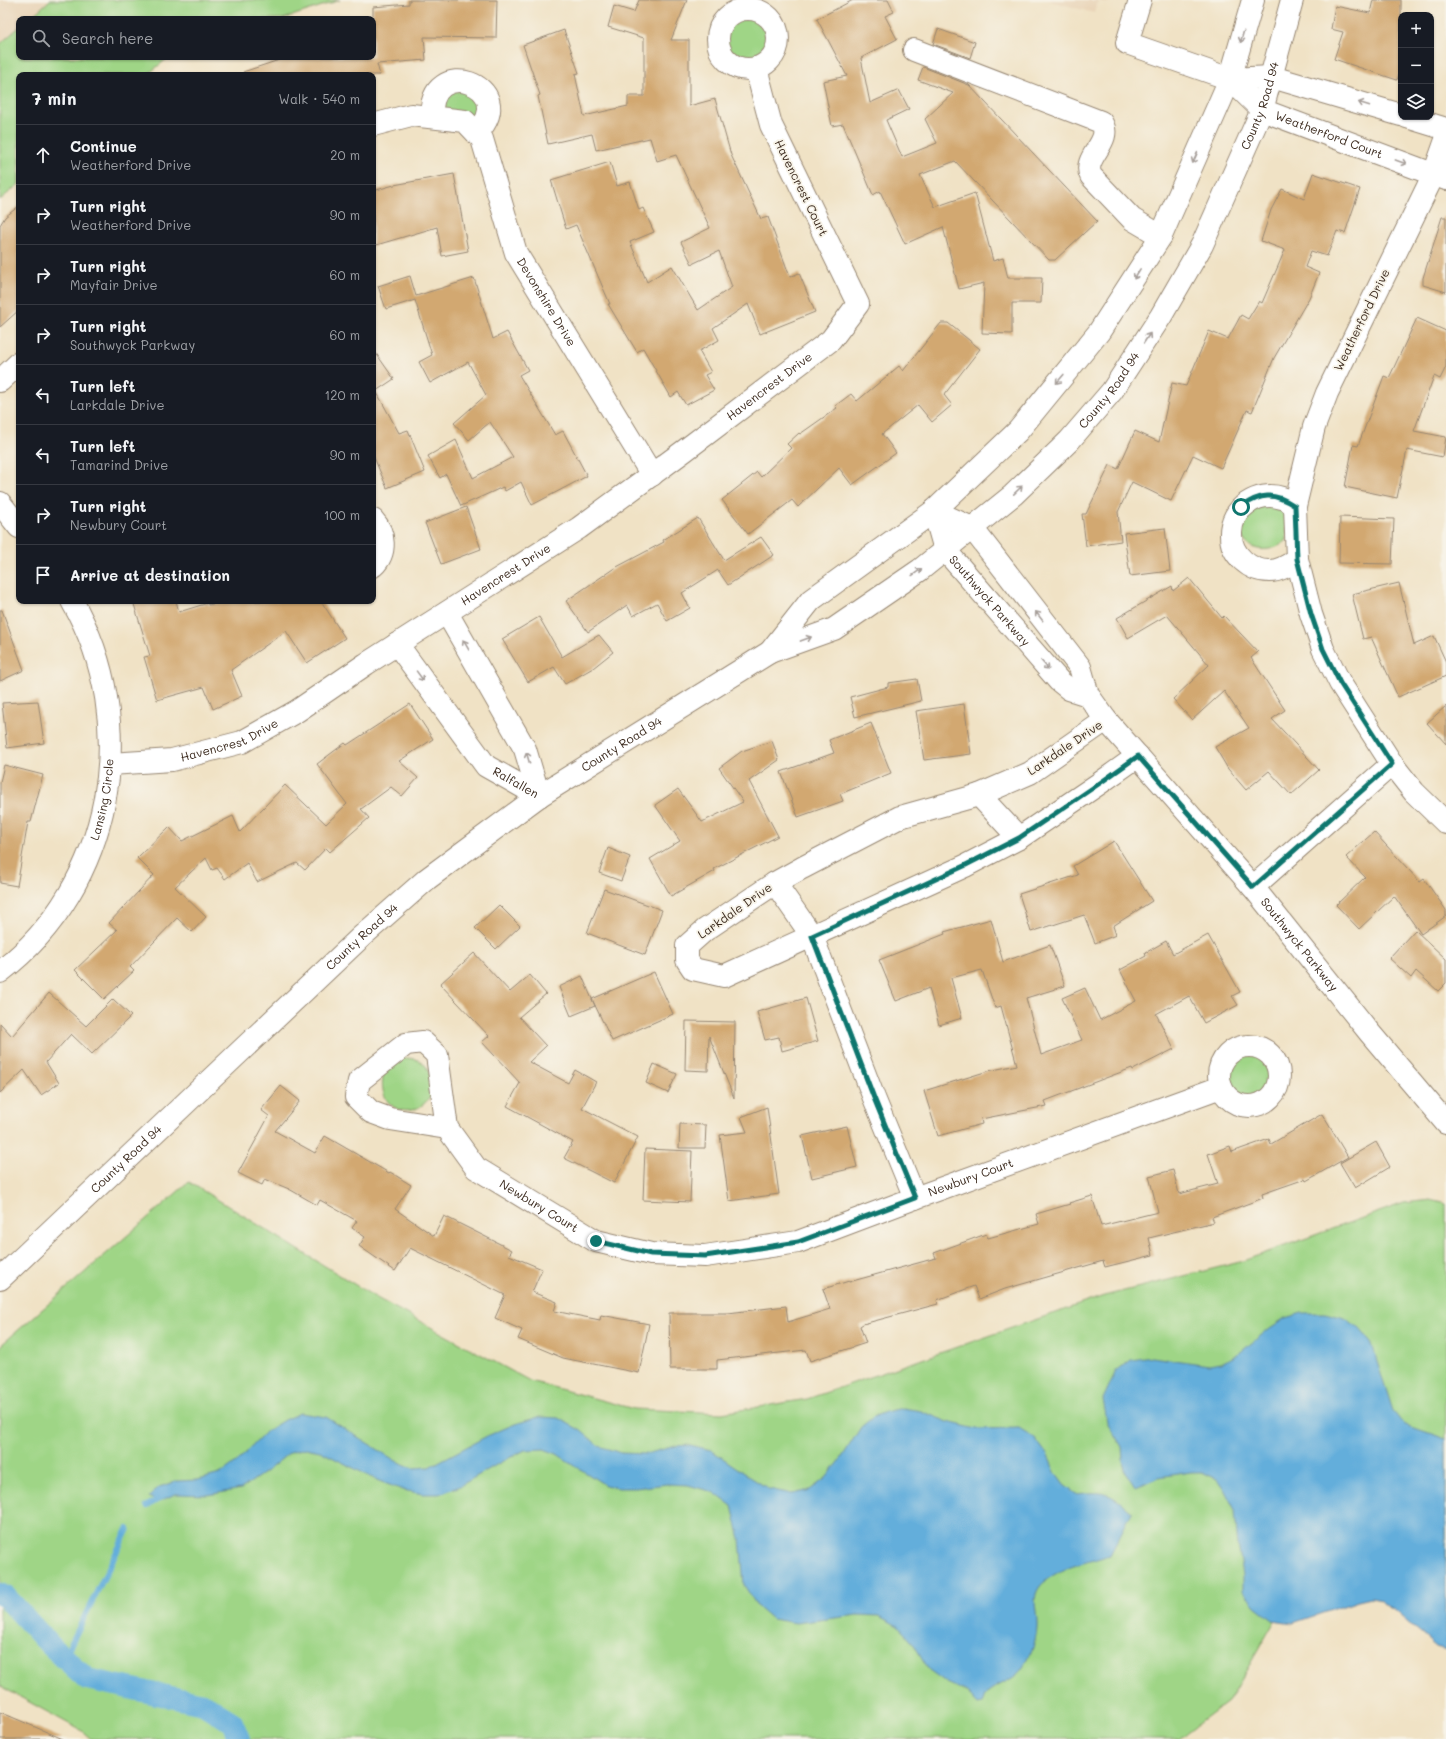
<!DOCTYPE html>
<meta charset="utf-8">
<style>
:root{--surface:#171b24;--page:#20242c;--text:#f1f3f6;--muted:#9ea1a6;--line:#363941}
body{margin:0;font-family:Mali,sans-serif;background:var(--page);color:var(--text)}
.controls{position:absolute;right:12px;top:12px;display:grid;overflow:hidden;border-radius:8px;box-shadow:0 1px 3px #0004}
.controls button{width:36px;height:36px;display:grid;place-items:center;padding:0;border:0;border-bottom:1px solid var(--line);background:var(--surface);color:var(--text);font:20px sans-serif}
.stop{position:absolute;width:12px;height:12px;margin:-9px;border:3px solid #0f766e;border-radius:50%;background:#fff}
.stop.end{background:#0f766e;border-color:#fff;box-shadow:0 1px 4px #0008}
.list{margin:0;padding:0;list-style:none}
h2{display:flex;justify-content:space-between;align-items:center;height:52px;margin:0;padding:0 16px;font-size:17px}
h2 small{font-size:13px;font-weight:400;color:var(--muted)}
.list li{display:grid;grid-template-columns:26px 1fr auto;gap:12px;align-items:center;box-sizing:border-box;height:60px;padding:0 16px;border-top:1px solid var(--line)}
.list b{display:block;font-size:15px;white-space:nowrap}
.list p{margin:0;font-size:13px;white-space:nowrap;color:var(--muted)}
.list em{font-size:13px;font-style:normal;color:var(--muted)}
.icon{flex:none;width:22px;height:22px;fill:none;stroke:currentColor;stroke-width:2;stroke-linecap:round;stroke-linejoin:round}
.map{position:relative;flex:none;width:1446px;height:1739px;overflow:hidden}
.search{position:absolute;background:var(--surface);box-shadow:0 1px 3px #0004;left:16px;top:16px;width:360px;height:44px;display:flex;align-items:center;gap:10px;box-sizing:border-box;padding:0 14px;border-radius:8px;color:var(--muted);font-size:15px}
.panel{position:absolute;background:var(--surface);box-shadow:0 1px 3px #0004;left:16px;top:72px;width:360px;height:532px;border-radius:8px}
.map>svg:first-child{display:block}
.built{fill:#e9d4b7}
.green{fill:#9fd586;stroke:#6d8052}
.water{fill:#63aedb;stroke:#4f6c7c}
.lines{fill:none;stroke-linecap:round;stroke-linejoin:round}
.stream{stroke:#63aedb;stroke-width:6}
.canal{stroke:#63aedb;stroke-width:22}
.building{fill:#d2a871}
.minor-casing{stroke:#968672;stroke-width:24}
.minor{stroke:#fff;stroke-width:22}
.oneway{stroke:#a79f9a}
.route{stroke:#0f766e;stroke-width:5}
.labels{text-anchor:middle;stroke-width:3.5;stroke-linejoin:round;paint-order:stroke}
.street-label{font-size:12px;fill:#3b2a1e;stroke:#f7f3e8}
</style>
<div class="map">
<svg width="1446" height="1739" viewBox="0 0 1446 1739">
<rect width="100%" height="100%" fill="#f7f3e8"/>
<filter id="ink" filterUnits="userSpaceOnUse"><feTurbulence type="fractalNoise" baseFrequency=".025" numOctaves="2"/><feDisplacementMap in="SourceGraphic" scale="8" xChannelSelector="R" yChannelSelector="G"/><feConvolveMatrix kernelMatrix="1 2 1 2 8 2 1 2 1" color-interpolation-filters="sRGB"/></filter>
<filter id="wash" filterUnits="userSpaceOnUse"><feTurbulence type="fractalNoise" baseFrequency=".012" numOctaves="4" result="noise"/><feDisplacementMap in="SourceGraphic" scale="16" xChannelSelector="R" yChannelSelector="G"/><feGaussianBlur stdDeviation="0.9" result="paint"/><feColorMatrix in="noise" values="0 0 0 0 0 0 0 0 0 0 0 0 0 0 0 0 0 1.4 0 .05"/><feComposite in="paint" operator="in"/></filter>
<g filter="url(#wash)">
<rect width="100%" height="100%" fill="#f0e2c5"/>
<g class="built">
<path d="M0 0H50L29 19H19V27L0 44Z"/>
<path d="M1047 0H1109L1108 3 1098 1 1094 13Z"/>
</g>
<g class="green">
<path d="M50 0H340L283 19H29Z"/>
<circle cx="748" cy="40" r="26"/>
<path d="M19 27V57H169L147 75H19V184L0 200V44Z"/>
<path d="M479 76 481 122 443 113 442 88Z"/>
<path d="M1246 506H1286L1287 540C1273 554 1244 554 1240 530 1239 523 1244 512 1246 506Z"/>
<circle cx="1252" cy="1075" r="26"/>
<path d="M403 1058C430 1058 428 1070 433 1092 415 1126 374 1110 384 1073Z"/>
<path d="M189 1182 375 1297 530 1381 634 1409 722 1413 807 1399 1104 1296 1240 1262 1404 1203 1430 1200 1446 1204V1563L1324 1536 1228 1702 1179 1739H91L82 1731 0 1686V1346Z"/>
</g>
<g class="water">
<path d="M1302 1313H1325L1345 1318 1358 1327 1371 1342 1393 1411 1403 1424 1446 1439V1650L1436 1647 1382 1600 1371 1598 1358 1601 1293 1623 1273 1620 1255 1606 1243 1591V1575L1237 1537 1235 1510 1224 1489 1217 1479 1202 1472H1191L1159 1477 1135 1487 1126 1473 1123 1461 1122 1447 1107 1422 1103 1399 1116 1371 1131 1360 1152 1357 1209 1365 1221 1363 1237 1355 1270 1328 1285 1318Z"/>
<path d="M903 1408 921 1411 948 1422 976 1429 1019 1428 1035 1438 1048 1456 1056 1474 1064 1485 1076 1494C1105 1491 1109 1492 1132 1512L1110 1555C1092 1561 1067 1566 1052 1576 1026 1593 1038 1605 1037 1627 1036 1642 1030 1658 1021 1670 1013 1681 993 1686 986 1694 984 1696 984 1700 982 1703L978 1704 967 1692 947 1683 929 1670 913 1643 898 1626 879 1616 858 1615 796 1623 772 1619 757 1606 744 1585 740 1539 732 1506 713 1492 688 1485 667 1484 636 1488H619L605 1485 557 1454 544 1449 525 1450 503 1461 458 1487 439 1494H423L403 1490 379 1481 320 1451 306 1448 290 1452 267 1471 241 1489 208 1495 175 1494 158 1502 149 1497 159 1487 178 1481 198 1480 220 1474 239 1460 268 1430 284 1420 300 1413 326 1417 396 1461 413 1468 429 1467 487 1436 515 1424 539 1417 558 1418 580 1430 599 1446 621 1453 646 1454 675 1446 690 1445 711 1450 750 1477 769 1489 792 1494 810 1490 826 1478 839 1462 861 1427 873 1417 885 1412Z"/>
</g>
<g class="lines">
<g class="stream">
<path d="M147 1506 162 1497"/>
<path d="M64 1658 128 1529"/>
</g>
<path class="canal" d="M0 1594 6 1597 50 1645 87 1679 203 1704 232 1722 239 1739"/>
</g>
<g id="blocks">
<g class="building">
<path d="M409 0H497L496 38 424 37 426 60 377 64 380 75H244L243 72 288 57H373V7L409 4Z"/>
<path d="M639 0H687L671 40H689V106L715 99 731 155 761 219 768 217 790 277 799 273 815 312 760 334 748 304 713 328 719 340 699 351 711 372 705 375 714 390 686 405 678 392 671 397 643 348 637 352 608 304H610L576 225 566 229 551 180 610 162 617 186 630 182 639 210 643 208 654 232 630 242 647 282 672 266 698 310 732 287 719 251 692 264 681 242 710 228 676 155 657 161 650 138 596 150 592 134 548 144 538 96 540 95 523 45 564 30 579 73 575 74 584 116 628 106V96H644V38L608 27 614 6 634 12Z"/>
<path d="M853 0H888L894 12 885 16 897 39 861 58 870 103 899 90 909 109 886 120 902 157 937 143 925 119 953 93 918 80 923 67 969 85 1097 221 1055 260H1049L955 161 920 175 935 207 975 193 993 261 1003 258 1008 278H1042L1041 303H1012V334L982 333 984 283 959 289 943 227 905 244 880 191 873 195 843 124 832 126 823 81 847 76 817 19Z"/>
<path d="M1373 0H1401V68L1397 80 1334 59 1343 32 1331 29 1335 6 1370 13Z"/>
<path d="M938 29 975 42 970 58 933 44Z"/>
<path d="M1313 173 1360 189 1345 233 1337 231 1327 256 1311 251 1305 267 1319 273 1309 298 1274 358 1252 412 1247 410 1221 468 1193 455 1171 501 1132 482 1118 512 1121 541 1086 546 1082 514H1086L1110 465 1118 469 1135 431 1159 442 1172 383 1186 386 1209 331 1228 339 1241 315 1248 319 1259 301 1262 303 1285 250 1261 241 1271 210 1282 189 1304 199Z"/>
<path d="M454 174 468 251 442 256 437 227 373 246V191L394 185Z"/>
<path d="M19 206V310L0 327V225L5 217Z"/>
<path d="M1442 217H1446V292L1423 285V278Z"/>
<path d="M410 276 416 296 474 278 493 339 507 332 528 370 519 375 555 435 563 431 587 476 532 505 521 482 505 491 503 487 461 506 446 474 440 478 428 456 456 440 473 478 513 457 490 422 469 440 454 423 486 395 468 362 430 383 419 362 432 355 415 300 386 309 378 286Z"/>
<path d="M1417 318 1446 331V367L1440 379 1434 376 1414 431 1446 437 1443 457 1407 450 1397 498 1345 487 1353 445 1358 446 1384 376 1389 378Z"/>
<path d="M941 323H948L980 349 944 395 952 405 932 422 918 405 882 434 896 453 852 485 839 468 798 507 792 500 748 534 722 500 757 472 761 477 791 448 787 444 799 433 800 434 837 408 835 406 851 394 857 401 899 366 903 371Z"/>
<path d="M373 349 394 379 376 391 399 433 408 430 425 472 387 488 373 455Z"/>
<path d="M466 507 481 549 441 564 425 523Z"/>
<path d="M1340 517 1394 519 1392 564 1339 563Z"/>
<path d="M698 518 724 560 761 537 774 555 728 585 718 570 682 593 690 608 667 621 657 603 633 616 627 605 588 632 566 601 613 569 664 542 663 540Z"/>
<path d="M1165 528 1170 571 1130 576 1124 533Z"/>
<path d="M1189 578 1222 618 1224 616 1258 652 1251 658 1285 710 1272 719 1319 770 1291 795 1269 771 1246 790 1228 769 1215 747 1249 728 1224 691 1192 720 1173 699 1209 665 1167 615 1128 638 1117 618 1172 586 1173 591Z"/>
<path d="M1399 583 1414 645 1434 636 1446 662V676L1398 697 1371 637 1363 639 1352 594Z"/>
<path d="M133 601H176L179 612 208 603V605L227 601H321L345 638 307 663 286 631 231 670 242 696 213 709 204 687 157 700 144 657 150 656Z"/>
<path d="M0 610H2L24 670 0 681Z"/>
<path d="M539 617 562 657 599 635 613 652 593 668 565 684 554 667 528 682 502 639Z"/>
<path d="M917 679 921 701 855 717 850 697 888 687V683Z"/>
<path d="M38 701 44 743 7 748 2 703Z"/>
<path d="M410 704 433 739 399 761 418 778 402 796 391 787 361 809 369 818 330 852 326 848 305 870 297 863 257 882 247 863 225 879 217 868 212 870 206 858 175 887 206 917 192 932 177 918 130 967 134 971 104 999 75 970 117 930 109 923 154 875 137 858 169 827 182 841 233 816 240 832 285 785 326 824 347 804 317 764 345 743 347 745Z"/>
<path d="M964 704 971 754 924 760 916 711Z"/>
<path d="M1446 706V744L1427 723Z"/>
<path d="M871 723 891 773 840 794 843 801 798 817 781 772 834 753 829 740Z"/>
<path d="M772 741 779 760 749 781 778 836 714 869 715 871 671 896 650 859 680 841 655 805 678 789 702 822 743 802 719 768 742 751Z"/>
<path d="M4 765 43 775 31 822H28L17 886 0 883V782Z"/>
<path d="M1374 832 1420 882 1424 879 1446 910V916L1421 934 1394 896 1359 929 1336 905 1365 877 1346 857Z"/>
<path d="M1114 841 1152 901 1113 926 1116 935 1095 943 1084 915 1031 932 1019 894 1078 875 1073 866Z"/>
<path d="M608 848 630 857 621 881 599 873Z"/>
<path d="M604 889 662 910 645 955 587 933Z"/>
<path d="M499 905 520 926 496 949 475 928Z"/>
<path d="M991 919 1003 962 1050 945 1065 986 1026 998 1041 1055 1082 1040 1062 998 1085 988 1100 1020 1136 1001 1120 970 1146 956 1145 953 1166 941 1173 954 1208 935 1240 992 1232 996 1238 1005 1204 1023 1189 996 1156 1014 1174 1049 1133 1070 1132 1068 1045 1101 1047 1106 981 1119 982 1124 938 1136 924 1091 988 1071 1017 1065 1001 1006 995 1008 982 970 951 978 962 1018 939 1025 929 988 896 1001 879 960 945 934 944 932Z"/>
<path d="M1415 930 1446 959V983L1438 991 1416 971 1411 978 1389 958Z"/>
<path d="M474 953 510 992 530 975 546 994 519 1017 546 1046 529 1062 568 1083 575 1070 596 1082 582 1108 638 1137 614 1183 564 1158 573 1142 507 1106 520 1083 482 1042 489 1036 440 984Z"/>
<path d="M654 972 673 1014 612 1041 592 999Z"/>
<path d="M582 976 595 1006 571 1016 559 987Z"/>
<path d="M49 993 86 1026 113 999 131 1016 92 1054 71 1034 46 1062 59 1083 41 1095 24 1070 0 1093V1023L12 1036Z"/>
<path d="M806 998 818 1041 782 1051 779 1037 765 1040 757 1012Z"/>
<path d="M686 1021 735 1022 734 1098 709 1036 708 1071 685 1070Z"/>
<path d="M654 1064 677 1074 668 1093 646 1083Z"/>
<path d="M281 1086 300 1101 275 1131 315 1153 325 1136 389 1173 390 1172 411 1185 395 1209 434 1236 444 1216 512 1250 509 1255 542 1269 532 1292 557 1302 554 1311 600 1320 601 1315 649 1324 639 1373 563 1358 518 1339 522 1330 495 1318 505 1295 410 1248 395 1271 359 1246 365 1237 352 1228 357 1221 320 1200 317 1205 289 1189 265 1179 262 1185 238 1173 269 1116 261 1110Z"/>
<path d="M767 1107 779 1194 729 1201 720 1135 747 1132 741 1117Z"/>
<path d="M1322 1114 1348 1157 1306 1181 1305 1179 1262 1194 1263 1198 1212 1217 1214 1222 1149 1238 1153 1255 1105 1267 1103 1261 1005 1289 979 1299 974 1286 937 1300 938 1304 863 1324 860 1326 866 1343 810 1361 806 1350 717 1360V1369H670L669 1313H728L786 1306 788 1322 830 1309 823 1289 849 1281V1282L936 1258 934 1253 986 1234 988 1238 1039 1224 1036 1214 1070 1204 1069 1203 1092 1196 1101 1226 1158 1212 1149 1176 1173 1170 1179 1194 1218 1184 1208 1154 1230 1146 1232 1152 1269 1139 1271 1144Z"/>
<path d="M680 1124 706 1125 705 1148H679Z"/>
<path d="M847 1126 857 1167 812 1178 802 1136Z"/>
<path d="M1376 1142 1390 1167 1355 1188 1340 1163Z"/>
<path d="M645 1149 692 1151 690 1202 643 1200Z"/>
<path d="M0 1712 63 1739H0Z"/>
</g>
</g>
</g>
<g filter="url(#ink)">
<use href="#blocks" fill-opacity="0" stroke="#968672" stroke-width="1"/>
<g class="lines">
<g class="minor-casing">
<g id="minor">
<path d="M1140 0 1127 43 1230 79 1272 77 1401 115"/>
<circle cx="748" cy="39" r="30"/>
<path d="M914 50 1101 122C1115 141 1081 157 1091 176L1132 219 1161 236"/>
<path id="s1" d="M1230 79 1262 110 1446 179"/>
<path d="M432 117C427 53 522 85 477 133"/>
<path d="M1407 117 1446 129"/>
<path id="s2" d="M373 125 411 115 465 121 482 139 516 253 652 475"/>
<path d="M1446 140 1434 174 1327 393 1314 427 1295 506 1297 559 1311 614 1323 649 1340 683 1392 764 1414 792 1446 823"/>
<path d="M0 381 19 363"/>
<path d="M0 503 19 527"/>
<path d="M1295 506C1291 503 1287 499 1282 498 1258 490 1230 508 1231 535 1231 555 1250 571 1269 571 1280 571 1289 565 1297 559"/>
<path id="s3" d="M934 511 972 528 1080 667 1088 695 1106 720 1253 887 1369 1032 1446 1123"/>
<path id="s4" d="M934 511 945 550 1059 681 1069 689 1088 695"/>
<path d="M373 520C385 533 387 553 373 566"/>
<path d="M447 613 525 749 539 796"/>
<path id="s5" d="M397 644 486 766 539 796"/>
<path d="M770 652 811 600 934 511 1018 431 1099 332 1161 236 1230 79 1253 0"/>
<path d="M1106 720 1030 773 979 795 900 817 802 868 775 883 705 930 687 946V960L693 969 724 976 965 866 1019 838 1100 783 1138 756"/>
<path id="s6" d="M110 764 172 760 242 742 297 711 366 664 579 528 684 451 831 340 858 304 771 125 756 68"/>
<path d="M979 795 1019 838"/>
<path d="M775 883 812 936 874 1098 915 1198"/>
<path d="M1253 887 1392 764"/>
<path id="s7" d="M0 972C113 886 142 723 72 601"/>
<circle cx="1249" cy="1076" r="30"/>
<path id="s8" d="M447 1128 390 1119 371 1112 356 1097 359 1081 406 1044 423 1042 437 1055 447 1128 476 1168 596 1241 651 1254 705 1256 798 1242 915 1198 1221 1087"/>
<path id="s9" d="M0 1279 361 937 427 879 539 796 770 652 834 629 920 570 1013 495 1069 441 1112 391 1161 316 1202 245 1262 110 1292 0"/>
</g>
</g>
<use href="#minor" class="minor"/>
</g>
<defs><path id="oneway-shaft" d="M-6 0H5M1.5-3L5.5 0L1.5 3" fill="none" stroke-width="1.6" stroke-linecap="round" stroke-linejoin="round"/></defs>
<g class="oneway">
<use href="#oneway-shaft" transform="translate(1242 37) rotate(106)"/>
<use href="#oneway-shaft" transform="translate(1364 104) rotate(-163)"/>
<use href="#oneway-shaft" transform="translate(1195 158) rotate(114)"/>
<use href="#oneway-shaft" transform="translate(1401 162) rotate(20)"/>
<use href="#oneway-shaft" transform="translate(1137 274) rotate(122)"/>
<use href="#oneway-shaft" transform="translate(1147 338) rotate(-57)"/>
<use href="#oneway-shaft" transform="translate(1060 379) rotate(130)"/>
<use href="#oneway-shaft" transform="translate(1018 490) rotate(-44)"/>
<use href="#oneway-shaft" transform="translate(917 572) rotate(-36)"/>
<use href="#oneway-shaft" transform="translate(1039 616) rotate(-128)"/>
<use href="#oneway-shaft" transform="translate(806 639) rotate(-20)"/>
<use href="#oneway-shaft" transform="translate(466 645) rotate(-120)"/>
<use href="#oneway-shaft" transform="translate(1045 665) rotate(48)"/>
<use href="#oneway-shaft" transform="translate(420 676) rotate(54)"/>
<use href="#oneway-shaft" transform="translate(528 758) rotate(-106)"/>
</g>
</g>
<g class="lines" filter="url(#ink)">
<path class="route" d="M596 1241 651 1254 705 1256 798 1242 915 1198 874 1098 812 936 964 866 1019 838 1100 783 1138 756 1253 887 1392 764 1340 683 1323 649 1311 614 1297 559 1295 506C1274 492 1261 493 1241 507"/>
</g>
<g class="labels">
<g class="street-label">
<text dy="4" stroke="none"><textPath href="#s9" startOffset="1755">County Road 94</textPath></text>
<text dy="4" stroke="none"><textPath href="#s1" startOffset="116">Weatherford Court</textPath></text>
<text transform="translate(801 188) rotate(64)" y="4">Havencrest Court</text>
<text dy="4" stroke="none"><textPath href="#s2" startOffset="295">Devonshire Drive</textPath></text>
<text transform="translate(1362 320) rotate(-64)" y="4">Weatherford Drive</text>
<text dy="4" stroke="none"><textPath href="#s6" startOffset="771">Havencrest Drive</textPath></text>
<text dy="4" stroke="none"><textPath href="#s9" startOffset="1431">County Road 94</textPath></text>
<text dy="4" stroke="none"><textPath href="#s6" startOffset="447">Havencrest Drive</textPath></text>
<text dy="4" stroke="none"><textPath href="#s4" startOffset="108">Southwyck Parkway</textPath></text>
<text dy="4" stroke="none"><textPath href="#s6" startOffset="123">Havencrest Drive</textPath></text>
<text dy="4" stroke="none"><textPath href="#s9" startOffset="822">County Road 94</textPath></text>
<text transform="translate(1065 748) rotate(-34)" y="4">Larkdale Drive</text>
<text dy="4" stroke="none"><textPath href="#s5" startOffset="185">Ralfallen</textPath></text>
<text dy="4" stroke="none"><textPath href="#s7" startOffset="206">Lansing Circle</textPath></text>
<text transform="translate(735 911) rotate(-35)" y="4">Larkdale Drive</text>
<text dy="4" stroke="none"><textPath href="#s9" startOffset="498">County Road 94</textPath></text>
<text dy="4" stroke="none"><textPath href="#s3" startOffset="574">Southwyck Parkway</textPath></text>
<text dy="4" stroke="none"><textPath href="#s9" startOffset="174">County Road 94</textPath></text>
<text dy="4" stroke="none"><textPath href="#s8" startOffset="864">Newbury Court</textPath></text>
<text dy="4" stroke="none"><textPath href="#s8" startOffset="408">Newbury Court</textPath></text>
</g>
</g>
</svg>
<div class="controls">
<button>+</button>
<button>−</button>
<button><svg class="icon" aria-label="layers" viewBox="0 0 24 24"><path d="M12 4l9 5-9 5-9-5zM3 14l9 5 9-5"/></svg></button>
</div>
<div class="stop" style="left:1241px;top:507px"></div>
<div class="stop end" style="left:596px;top:1241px"></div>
<div class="search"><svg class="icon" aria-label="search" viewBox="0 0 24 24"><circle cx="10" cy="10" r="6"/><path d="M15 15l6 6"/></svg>Search here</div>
<section class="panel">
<h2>7 min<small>Walk · 540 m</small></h2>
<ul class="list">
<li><svg class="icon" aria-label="ahead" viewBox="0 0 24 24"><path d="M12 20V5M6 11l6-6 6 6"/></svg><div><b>Continue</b><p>Weatherford Drive</p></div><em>20 m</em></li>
<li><svg class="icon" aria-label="right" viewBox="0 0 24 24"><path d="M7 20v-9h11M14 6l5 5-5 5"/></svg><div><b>Turn right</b><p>Weatherford Drive</p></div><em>90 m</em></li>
<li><svg class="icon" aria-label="right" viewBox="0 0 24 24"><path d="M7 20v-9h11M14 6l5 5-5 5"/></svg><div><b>Turn right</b><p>Mayfair Drive</p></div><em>60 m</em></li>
<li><svg class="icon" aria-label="right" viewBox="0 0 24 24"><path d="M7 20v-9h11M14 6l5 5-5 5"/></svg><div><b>Turn right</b><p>Southwyck Parkway</p></div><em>60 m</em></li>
<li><svg class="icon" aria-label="left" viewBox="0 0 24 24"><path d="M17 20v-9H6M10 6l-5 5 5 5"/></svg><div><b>Turn left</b><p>Larkdale Drive</p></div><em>120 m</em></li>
<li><svg class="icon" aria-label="left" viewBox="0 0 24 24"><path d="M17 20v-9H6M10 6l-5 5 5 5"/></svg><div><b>Turn left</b><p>Tamarind Drive</p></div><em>90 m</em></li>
<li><svg class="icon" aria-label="right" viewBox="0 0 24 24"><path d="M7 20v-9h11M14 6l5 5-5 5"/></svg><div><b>Turn right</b><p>Newbury Court</p></div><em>100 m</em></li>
<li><svg class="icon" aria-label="arrive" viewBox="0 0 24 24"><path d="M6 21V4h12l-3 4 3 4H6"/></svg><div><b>Arrive at destination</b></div></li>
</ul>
</section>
</div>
